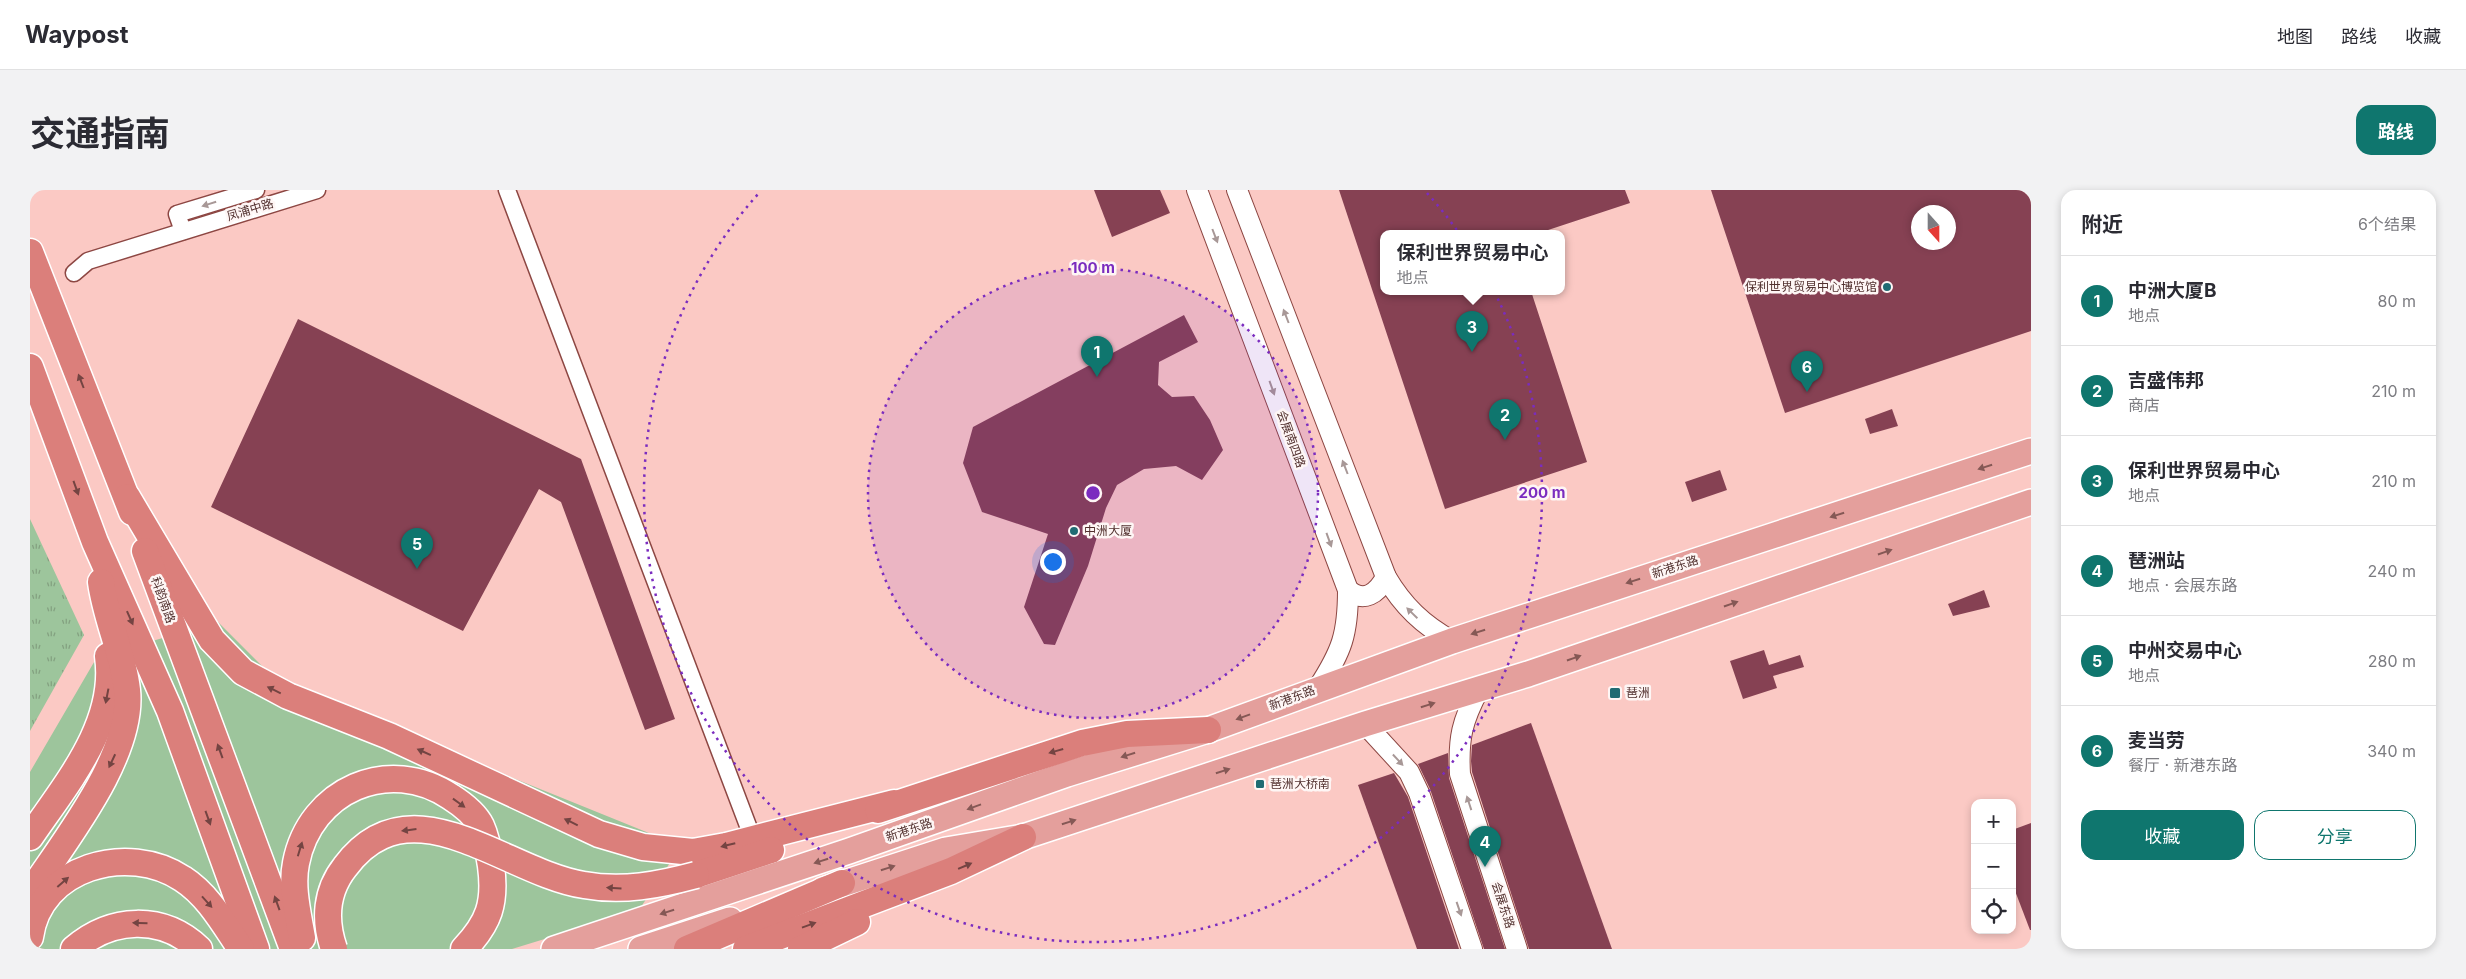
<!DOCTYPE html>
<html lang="zh">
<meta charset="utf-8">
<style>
:root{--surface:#fff;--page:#f2f2f3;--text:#2b2b33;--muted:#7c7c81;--line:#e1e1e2;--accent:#0f766e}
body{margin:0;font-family:Inter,"Noto Sans SC",sans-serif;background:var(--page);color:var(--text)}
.controls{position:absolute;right:15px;bottom:15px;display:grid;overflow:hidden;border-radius:10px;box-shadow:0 2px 8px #0003}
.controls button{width:45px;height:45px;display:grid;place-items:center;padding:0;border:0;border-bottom:1px solid var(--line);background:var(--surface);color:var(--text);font:25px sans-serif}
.compass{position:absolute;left:1881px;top:15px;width:45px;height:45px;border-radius:50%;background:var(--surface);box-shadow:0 2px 8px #0003;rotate:159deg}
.you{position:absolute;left:1022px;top:371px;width:18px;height:18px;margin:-12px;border:4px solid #fff;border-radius:50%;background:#1a73e8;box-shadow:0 0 0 8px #1a73e833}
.badge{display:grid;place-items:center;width:32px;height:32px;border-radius:50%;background:var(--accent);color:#fff;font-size:16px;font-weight:700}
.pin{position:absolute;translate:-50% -41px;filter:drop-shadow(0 1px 2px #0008)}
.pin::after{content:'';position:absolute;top:26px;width:18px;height:15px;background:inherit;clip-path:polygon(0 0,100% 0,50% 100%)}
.popup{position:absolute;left:1350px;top:40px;width:185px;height:65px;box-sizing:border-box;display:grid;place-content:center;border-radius:10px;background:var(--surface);filter:drop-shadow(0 1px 4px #0005);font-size:16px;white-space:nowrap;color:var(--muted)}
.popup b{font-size:19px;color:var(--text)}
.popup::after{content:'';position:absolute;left:50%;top:100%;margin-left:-10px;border:10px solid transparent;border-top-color:var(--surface)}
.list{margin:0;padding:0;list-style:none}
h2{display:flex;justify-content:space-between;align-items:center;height:65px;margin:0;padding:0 20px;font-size:21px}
h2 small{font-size:16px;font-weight:400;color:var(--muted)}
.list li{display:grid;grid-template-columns:32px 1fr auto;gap:15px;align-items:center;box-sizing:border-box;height:90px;padding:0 20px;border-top:1px solid var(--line)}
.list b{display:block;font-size:19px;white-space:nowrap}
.list p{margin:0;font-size:16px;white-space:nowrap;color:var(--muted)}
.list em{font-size:16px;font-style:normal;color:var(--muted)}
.actions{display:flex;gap:10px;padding:15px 20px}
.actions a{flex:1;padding:11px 0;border:1px solid var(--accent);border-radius:15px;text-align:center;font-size:18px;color:var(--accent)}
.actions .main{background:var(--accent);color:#fff}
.icon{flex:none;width:28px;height:28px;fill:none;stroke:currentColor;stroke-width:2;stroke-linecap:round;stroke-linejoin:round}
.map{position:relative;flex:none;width:2001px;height:759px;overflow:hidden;border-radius:15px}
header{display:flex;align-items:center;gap:30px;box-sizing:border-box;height:70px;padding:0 25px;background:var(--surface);border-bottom:1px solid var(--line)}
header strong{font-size:24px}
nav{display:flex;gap:28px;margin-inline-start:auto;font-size:18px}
.intro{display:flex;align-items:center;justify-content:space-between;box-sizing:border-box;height:120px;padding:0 30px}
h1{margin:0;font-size:35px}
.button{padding:12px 22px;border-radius:15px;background:var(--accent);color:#fff;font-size:18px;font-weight:700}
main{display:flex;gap:30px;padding:0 30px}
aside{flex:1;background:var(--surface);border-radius:15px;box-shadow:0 2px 8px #0003}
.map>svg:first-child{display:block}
.grass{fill:#9dc59c}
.park{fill:url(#park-tufts)}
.building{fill:#864153;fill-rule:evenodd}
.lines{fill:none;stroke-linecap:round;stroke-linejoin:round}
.minor-casing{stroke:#8d4743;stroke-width:19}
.tertiary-casing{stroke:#8d4743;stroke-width:22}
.primary-casing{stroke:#fff;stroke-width:28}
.trunk-casing{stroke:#fff;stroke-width:29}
.minor{stroke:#fff;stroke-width:16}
.tertiary{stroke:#fff;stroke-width:20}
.primary{stroke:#e49f9c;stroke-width:25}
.trunk{stroke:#db7f7b;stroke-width:26}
.trunk-bridge-casing{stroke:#fff;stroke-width:29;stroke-linecap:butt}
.trunk-bridge{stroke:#db7f7b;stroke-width:26}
.oneway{fill:#a89897}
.oneway2{fill:#744442}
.oneway3{fill:#855855}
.ring{fill:none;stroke:#7b2cbf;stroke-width:2.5;stroke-dasharray:2.5 5}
.poi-dot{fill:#206b73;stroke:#fef6f5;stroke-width:2}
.labels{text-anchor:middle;stroke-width:5;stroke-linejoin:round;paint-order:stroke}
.street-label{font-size:12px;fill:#52312f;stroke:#fef6f5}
.poi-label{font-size:12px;fill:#52312f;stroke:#fef6f5;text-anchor:start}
.centre{fill:#7b2cbf;stroke:#fef6f5;stroke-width:2.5}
.ring-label{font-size:15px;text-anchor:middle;font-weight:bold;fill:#7b2cbf;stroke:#fef6f5;stroke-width:5;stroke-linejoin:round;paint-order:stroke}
</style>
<header>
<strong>Waypost</strong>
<nav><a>地图</a><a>路线</a><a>收藏</a></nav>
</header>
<div class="intro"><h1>交通指南</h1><a class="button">路线</a></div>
<main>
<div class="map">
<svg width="2001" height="759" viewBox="0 0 2001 759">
<defs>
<pattern id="park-tufts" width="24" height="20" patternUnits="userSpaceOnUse" patternTransform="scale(1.25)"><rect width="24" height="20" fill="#9dc59c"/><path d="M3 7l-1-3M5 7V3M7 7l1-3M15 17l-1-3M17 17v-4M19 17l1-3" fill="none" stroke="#83a180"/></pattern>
</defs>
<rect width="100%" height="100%" fill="#fbc9c4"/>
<path class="grass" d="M188 432 250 494 651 656 609 720 482 759H0V582L67 467Z"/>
<path class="park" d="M0 329 54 445 0 541Z"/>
<g class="building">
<path d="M1064 0H1130L1140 23 1082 47Z"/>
<path d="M1309 0H1595L1600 13 1509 43H1353V101H1501L1557 272 1415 319Z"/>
<path d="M1681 0H2001V141L1755 223ZM1888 22H1918V52H1888Z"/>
<path d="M1154 125 1168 152 1129 172 1128 195 1142 207 1164 206 1180 230 1193 260 1172 290 1146 276 1114 279 1087 295 1076 318 1058 376 1025 455 1014 454 994 417 1018 344 952 322 933 273 943 237Z"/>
<path d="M268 129 551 269 645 529 615 540 531 312 509 299 433 441 181 317Z"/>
<path d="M1862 219 1868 236 1840 244 1835 229Z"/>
<path d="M1690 280 1697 300 1662 312 1655 292Z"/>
<path d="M1954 400 1960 417 1923 426 1918 414Z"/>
<path d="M1734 460 1739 475 1770 465 1774 477 1743 486 1747 498 1713 509 1700 471Z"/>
<path d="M1501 533 1582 759H1499L1442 582 1441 571 1442 555Z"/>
<path d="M1418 563 1419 588 1475 759H1454L1400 599 1388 574Z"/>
<path d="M1364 583 1378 607 1429 759H1387L1328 595Z"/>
<path d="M2001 633V740H2000L1982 693V640Z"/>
</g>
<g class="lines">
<g class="minor-casing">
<g id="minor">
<path d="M477 0 723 649"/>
<path d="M153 41 147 24 226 0"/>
<path d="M44 83 58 71 287 0"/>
</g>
</g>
<g class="tertiary-casing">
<g id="tertiary">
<path d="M1167 0 1318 400C1318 444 1312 461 1288 498"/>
<path d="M1207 0 1356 387C1373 416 1393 435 1422 451"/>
<path d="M1318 400C1334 413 1347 404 1356 387"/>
<path d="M1449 499C1432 531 1428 548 1430 584L1487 759"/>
<path d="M1335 534 1379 582 1389 603 1442 759"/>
</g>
</g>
<g class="primary-casing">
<g id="primary">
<path d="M793 700 916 660 993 647 1335 534 1498 484 2001 312"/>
<path d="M524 759 819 661 1037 584 1178 540 1422 451 2001 261"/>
<path d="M611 759 700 730"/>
</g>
</g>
<g class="trunk-casing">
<g id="trunk">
<path d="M0 62 102 322"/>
<path d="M0 177 65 352 140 521 226 759"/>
<path d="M97 307 182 450 213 482 258 506 359 546 569 644 613 657 663 662 696 656 864 613"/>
<path d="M115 361 263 759"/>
<path d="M848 620 1052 553 1097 544 1178 540"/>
<path d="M0 647C36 594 88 534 78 466"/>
<path d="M666 685 741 660"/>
<path d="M0 703C35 650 104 565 97 500 93 463 76 429 71 392"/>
<path d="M0 747C9 677 98 652 153 689 178 705 194 734 211 759"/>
<path d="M272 748C268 724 261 697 266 673 280 600 359 565 421 607 432 614 445 624 451 636 457 649 459 663 461 676 466 713 459 733 434 759"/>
<path d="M44 759C81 727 132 724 169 759"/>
<path d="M657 759 812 693"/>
<path d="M716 759 921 681 993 647"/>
<path d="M771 759 827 732"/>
</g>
</g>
<use href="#minor" class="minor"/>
<use href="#tertiary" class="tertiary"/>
<use href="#primary" class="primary"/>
<use href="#trunk" class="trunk"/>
<g class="trunk-bridge-casing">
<path id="trunk-bridge" d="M304 759C294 730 296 701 315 677 381 588 476 683 554 695 592 702 629 695 666 685"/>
</g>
<use href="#trunk-bridge" class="trunk-bridge"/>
</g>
<defs><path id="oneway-solid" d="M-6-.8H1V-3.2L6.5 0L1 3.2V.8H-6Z" transform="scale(1.25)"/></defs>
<g class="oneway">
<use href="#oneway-solid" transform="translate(179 14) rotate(163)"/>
<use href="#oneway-solid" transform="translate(1185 46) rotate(69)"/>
<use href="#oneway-solid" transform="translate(1256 126) rotate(-111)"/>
<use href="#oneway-solid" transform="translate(1242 198) rotate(70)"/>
<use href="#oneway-solid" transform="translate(1315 277) rotate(-111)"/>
<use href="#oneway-solid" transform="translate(1299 350) rotate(70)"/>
<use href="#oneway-solid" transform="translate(1382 423) rotate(-136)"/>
<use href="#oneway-solid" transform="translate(1368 570) rotate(47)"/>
<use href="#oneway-solid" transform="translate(1439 613) rotate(-108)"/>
<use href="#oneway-solid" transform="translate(1429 719) rotate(71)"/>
</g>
<g class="oneway2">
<use href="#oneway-solid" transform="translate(51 191) rotate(-111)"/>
<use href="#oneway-solid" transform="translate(46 298) rotate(70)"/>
<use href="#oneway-solid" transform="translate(100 428) rotate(66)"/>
<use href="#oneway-solid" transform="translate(244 500) rotate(-154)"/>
<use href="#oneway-solid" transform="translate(77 506) rotate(101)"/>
<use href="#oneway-solid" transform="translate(190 561) rotate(-110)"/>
<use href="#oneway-solid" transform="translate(1026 561) rotate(164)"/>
<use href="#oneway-solid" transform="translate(394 562) rotate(-156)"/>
<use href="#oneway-solid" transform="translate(82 571) rotate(115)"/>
<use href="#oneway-solid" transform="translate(429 613) rotate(36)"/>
<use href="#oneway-solid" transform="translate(178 628) rotate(70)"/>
<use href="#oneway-solid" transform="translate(541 632) rotate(-154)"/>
<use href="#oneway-solid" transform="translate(379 640) rotate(173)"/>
<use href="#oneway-solid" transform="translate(698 655) rotate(166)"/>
<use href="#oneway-solid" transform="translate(270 659) rotate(-73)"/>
<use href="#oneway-solid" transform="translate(935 676) rotate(-23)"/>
<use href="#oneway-solid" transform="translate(33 692) rotate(-41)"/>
<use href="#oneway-solid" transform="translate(584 698) rotate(-177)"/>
<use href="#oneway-solid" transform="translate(177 712) rotate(48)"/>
<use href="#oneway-solid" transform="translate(247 713) rotate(-110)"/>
<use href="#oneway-solid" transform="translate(110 733) rotate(-178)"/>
<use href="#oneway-solid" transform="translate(779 735) rotate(-20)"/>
</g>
<g class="oneway3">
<use href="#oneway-solid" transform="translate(1955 277) rotate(162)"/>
<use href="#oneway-solid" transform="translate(1807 325) rotate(162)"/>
<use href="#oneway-solid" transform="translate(1855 362) rotate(-19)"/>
<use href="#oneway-solid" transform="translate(1603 391) rotate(162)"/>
<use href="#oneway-solid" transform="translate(1701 414) rotate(-19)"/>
<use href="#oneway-solid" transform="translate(1448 442) rotate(162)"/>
<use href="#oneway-solid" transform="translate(1544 468) rotate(-19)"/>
<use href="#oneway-solid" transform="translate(1398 515) rotate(-17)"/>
<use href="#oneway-solid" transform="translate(1213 527) rotate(160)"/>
<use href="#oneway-solid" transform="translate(1098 565) rotate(162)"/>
<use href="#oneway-solid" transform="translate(1193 581) rotate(-18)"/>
<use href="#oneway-solid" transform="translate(944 617) rotate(160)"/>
<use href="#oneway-solid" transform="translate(1039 632) rotate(-18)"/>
<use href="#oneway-solid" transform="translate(791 671) rotate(162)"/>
<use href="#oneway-solid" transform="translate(858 678) rotate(-18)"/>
<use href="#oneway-solid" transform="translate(637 722) rotate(162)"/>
</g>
<circle cx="1063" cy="303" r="225" fill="#7b2cbf" fill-opacity=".12"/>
<g class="ring">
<circle cx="1063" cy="303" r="225"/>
<path d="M1397 3A449 449 0 1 1 729 3"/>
</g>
<g class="poi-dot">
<circle cx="1857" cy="97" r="5"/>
<circle cx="1044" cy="341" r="5"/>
<rect x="1579" y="497" width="12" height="12" rx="2.5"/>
<rect x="1225" y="589" width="10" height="10" rx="2.5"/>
</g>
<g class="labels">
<g class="street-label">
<text transform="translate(220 20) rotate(-17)" y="4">凤浦中路</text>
<text transform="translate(1261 249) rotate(70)" y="4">会展南四路</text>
<text transform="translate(1645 377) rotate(-18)" y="4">新港东路</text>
<text transform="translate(133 410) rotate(70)" y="4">科韵南路</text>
<text transform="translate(1262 508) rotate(-21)" y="4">新港东路</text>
<text transform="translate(879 640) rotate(-19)" y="4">新港东路</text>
<text transform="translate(1473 715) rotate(72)" y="4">会展东路</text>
</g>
<g class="poi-label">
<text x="1847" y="101" text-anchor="end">保利世界贸易中心博览馆</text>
<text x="1054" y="345">中洲大厦</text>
<text x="1596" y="507">琶洲</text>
<text x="1240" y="598">琶洲大桥南</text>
</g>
</g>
<circle cx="1063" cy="303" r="8" class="centre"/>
<g class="ring-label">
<text x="1063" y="83">100 m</text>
<text x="1512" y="308">200 m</text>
</g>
</svg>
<div class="controls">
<button>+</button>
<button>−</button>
<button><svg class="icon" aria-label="locate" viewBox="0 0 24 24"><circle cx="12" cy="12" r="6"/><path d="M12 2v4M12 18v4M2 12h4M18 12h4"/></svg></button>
</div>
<svg class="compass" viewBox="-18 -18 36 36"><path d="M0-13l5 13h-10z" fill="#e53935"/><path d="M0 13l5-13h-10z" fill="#7c7c81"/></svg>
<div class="you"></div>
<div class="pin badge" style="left:1067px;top:187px">1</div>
<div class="pin badge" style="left:1475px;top:250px">2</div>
<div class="pin badge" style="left:1442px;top:162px">3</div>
<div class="popup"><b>保利世界贸易中心</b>地点</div>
<div class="pin badge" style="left:1455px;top:677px">4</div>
<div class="pin badge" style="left:387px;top:379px">5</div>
<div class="pin badge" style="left:1777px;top:202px">6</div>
</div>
<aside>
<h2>附近<small>6个结果</small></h2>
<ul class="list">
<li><span class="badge">1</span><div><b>中洲大厦B</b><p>地点</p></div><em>80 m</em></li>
<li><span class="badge">2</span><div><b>吉盛伟邦</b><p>商店</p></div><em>210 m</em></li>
<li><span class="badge">3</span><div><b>保利世界贸易中心</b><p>地点</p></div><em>210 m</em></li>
<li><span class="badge">4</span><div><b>琶洲站</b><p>地点 · 会展东路</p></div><em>240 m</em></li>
<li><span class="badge">5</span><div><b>中州交易中心</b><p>地点</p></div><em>280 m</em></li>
<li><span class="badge">6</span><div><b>麦当劳</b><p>餐厅 · 新港东路</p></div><em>340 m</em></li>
</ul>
<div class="actions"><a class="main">收藏</a><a>分享</a></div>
</aside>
</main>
